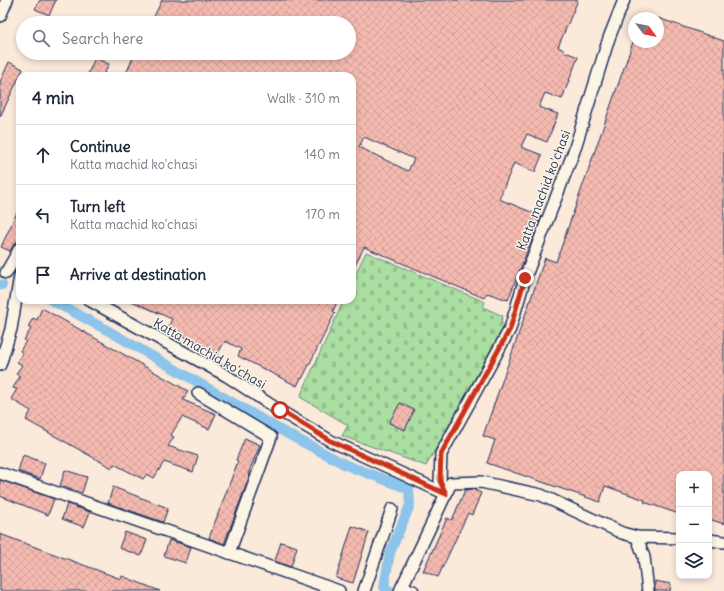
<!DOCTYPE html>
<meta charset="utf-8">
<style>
:root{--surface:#fff;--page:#f2f2f3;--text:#1f2937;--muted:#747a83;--line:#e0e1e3}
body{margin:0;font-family:Delius,sans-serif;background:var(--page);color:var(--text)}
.controls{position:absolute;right:12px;bottom:12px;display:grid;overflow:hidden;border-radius:8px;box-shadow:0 2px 6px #0003}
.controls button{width:36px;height:36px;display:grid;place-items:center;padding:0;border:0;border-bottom:1px solid var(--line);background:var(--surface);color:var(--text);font:20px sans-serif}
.compass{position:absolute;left:628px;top:12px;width:36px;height:36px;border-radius:50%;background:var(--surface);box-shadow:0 2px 6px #0003;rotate:122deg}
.stop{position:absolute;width:12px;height:12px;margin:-9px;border:3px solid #c8321e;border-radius:50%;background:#fff}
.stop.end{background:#c8321e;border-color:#fff;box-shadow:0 1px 4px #0008}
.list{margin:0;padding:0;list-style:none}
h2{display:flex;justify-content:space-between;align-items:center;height:52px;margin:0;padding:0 16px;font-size:17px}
h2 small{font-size:13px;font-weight:400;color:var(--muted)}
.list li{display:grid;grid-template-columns:26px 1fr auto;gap:12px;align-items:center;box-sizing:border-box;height:60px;padding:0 16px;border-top:1px solid var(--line)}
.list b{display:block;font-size:15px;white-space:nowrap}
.list p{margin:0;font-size:13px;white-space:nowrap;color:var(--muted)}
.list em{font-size:13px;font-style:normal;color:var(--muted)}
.icon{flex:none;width:22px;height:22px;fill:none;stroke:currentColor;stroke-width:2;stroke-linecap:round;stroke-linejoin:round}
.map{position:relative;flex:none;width:724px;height:591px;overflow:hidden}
.search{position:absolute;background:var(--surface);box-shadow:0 2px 6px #0003;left:16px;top:16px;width:340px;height:44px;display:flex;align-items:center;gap:10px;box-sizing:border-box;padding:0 14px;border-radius:22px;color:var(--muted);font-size:15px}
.panel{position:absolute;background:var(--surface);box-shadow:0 2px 6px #0003;left:16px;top:72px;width:340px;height:232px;border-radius:12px}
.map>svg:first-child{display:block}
.cemetery{fill:url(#cemetery-stones);stroke:#638780}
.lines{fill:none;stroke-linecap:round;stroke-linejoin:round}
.canal{stroke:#8cc4eb;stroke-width:10}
.building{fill:url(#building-cross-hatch);stroke:#1b2f5e;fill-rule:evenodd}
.minor-casing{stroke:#1b2f5e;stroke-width:14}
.minor{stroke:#fcf5e5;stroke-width:11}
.route{stroke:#c8321e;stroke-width:5}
.labels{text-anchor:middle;stroke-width:3;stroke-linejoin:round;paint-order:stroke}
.street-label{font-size:13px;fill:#1b2f5e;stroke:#fcf5e5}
</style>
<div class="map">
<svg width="724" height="591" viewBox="0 0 724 591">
<defs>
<pattern id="cemetery-stones" width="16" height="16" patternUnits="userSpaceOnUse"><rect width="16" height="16" fill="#abdfa2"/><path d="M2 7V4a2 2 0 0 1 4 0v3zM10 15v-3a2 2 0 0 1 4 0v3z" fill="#93c08e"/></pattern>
<pattern id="building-cross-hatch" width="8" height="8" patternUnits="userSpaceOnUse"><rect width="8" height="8" fill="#f5baaf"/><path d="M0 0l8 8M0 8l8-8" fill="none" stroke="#d1a099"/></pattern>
</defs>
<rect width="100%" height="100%" fill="#fbe9da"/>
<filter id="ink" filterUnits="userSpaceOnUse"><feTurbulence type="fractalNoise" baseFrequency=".025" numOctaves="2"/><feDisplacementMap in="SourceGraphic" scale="8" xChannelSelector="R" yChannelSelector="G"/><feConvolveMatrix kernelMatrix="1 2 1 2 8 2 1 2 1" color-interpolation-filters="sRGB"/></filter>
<g filter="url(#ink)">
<path class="cemetery" d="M366 252 485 302 483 307 503 316 501 322 504 326 426 466 342 436 348 425 300 397 344 300H352V282Z"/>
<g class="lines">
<g class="canal">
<path d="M0 285H2"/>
<path d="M51 300 107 330 284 432 346 465 409 489 410 505 390 553 384 587 390 591"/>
</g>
</g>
<g class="building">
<path d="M40 0H56L49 15 35 9Z"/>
<path d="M162 0H578L558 47 564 50 563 51 578 57 562 99 545 93 539 107 558 114 547 142 527 134 521 147 542 155 535 172 514 163 499 199 541 216 508 300 487 293 484 298 364 247 352 272V76H125L135 53H349V23H151ZM364 137 414 159 408 171 359 147Z"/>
<path d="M658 18 724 41V524L709 519V474H679V514L644 502 645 500 605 486 600 502 487 463 495 440 483 436 545 258 556 262 633 42H658Z"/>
<path d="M95 58 109 64 103 76H87Z"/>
<path d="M9 62 23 69 0 117V82Z"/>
<path d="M20 206V240L14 244 10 251 1 247Z"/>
<path d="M129 300H338L333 311 335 313 302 379 301 378 297 386 238 356 241 349 225 341 217 355 168 327 172 319Z"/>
<path d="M42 308 188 391 183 400 216 414 209 429 182 417 171 435 174 437 168 446 198 456 193 472 164 462 154 478 147 474 143 479 114 464 112 468 26 420 31 411 11 399 17 389 13 388 20 376 16 374 22 365 17 362 23 353 20 351 26 341 24 340 31 329 28 327 33 318 37 320Z"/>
<path d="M400 403 414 410 405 430 389 423Z"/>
<path d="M245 438 260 445 248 474 250 475 224 544 209 538 238 461 236 460Z"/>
<path d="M23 455 45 463 40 479 18 471Z"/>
<path d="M65 470 87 477 82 493 60 486Z"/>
<path d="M0 480 54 499 48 515 0 496Z"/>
<path d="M113 487 168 508 163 522 108 503Z"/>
<path d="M472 489 481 493 472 515 468 513 438 577 423 571 447 518 452 520 465 490Z"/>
<path d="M67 504 90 512 84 527 62 519Z"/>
<path d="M352 526 369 532 353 583 336 578Z"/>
<path d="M125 532 147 540 141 556 119 548Z"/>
<path d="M0 534 121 579 122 576 160 591H0Z"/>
<path d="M169 540 191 547 186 563 164 556Z"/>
<path d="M281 542 297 547 291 567 275 561Z"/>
<path d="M655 581 671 584 670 591H655Z"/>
</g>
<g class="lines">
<g class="minor-casing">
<g id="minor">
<path d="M0 16 7 0"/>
<path d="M6 273 20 248"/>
<path d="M89 300 227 376 280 411 331 441 446 494"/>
<path d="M0 365 11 329 20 276"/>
<path d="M198 393 271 437 229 553"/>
<path d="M0 473 339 591"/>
<path d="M446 494 440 481 441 454 510 329 525 278 574 151 609 38 624 0"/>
<path d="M637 537 644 557 648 591"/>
<path d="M709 540 724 542"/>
<path d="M402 587 413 591"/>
<path d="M364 591 392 509"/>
<path d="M400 591 451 483 481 482 541 495 622 533 637 537 679 538"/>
</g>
</g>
<use href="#minor" class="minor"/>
</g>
</g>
<g class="lines" filter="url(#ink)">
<path class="route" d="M280 410 331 441 446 494 440 481 441 454 510 329 525 278"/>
</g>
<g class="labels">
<g class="street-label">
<text transform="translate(543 190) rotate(-69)" y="5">Katta machid ko'chasi</text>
<text transform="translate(210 353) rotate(30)" y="5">Katta machid ko'chasi</text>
</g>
</g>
</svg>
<div class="controls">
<button>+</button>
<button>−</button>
<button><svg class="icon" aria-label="layers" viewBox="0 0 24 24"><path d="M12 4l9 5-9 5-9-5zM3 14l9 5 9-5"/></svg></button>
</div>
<svg class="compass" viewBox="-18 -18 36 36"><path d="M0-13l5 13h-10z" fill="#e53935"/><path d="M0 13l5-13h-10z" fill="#747a83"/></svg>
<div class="stop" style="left:280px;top:410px"></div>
<div class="stop end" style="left:525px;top:278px"></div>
<div class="search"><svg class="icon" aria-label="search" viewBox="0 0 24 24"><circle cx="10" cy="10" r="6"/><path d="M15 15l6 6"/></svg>Search here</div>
<section class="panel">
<h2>4 min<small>Walk · 310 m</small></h2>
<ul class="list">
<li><svg class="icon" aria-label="ahead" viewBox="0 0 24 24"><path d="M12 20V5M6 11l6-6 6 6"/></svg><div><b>Continue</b><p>Katta machid ko'chasi</p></div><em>140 m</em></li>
<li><svg class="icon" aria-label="left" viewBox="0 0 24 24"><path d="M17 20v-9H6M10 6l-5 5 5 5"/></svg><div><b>Turn left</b><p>Katta machid ko'chasi</p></div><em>170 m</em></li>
<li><svg class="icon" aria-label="arrive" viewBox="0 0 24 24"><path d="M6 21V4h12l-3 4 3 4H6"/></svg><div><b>Arrive at destination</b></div></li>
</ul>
</section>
</div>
